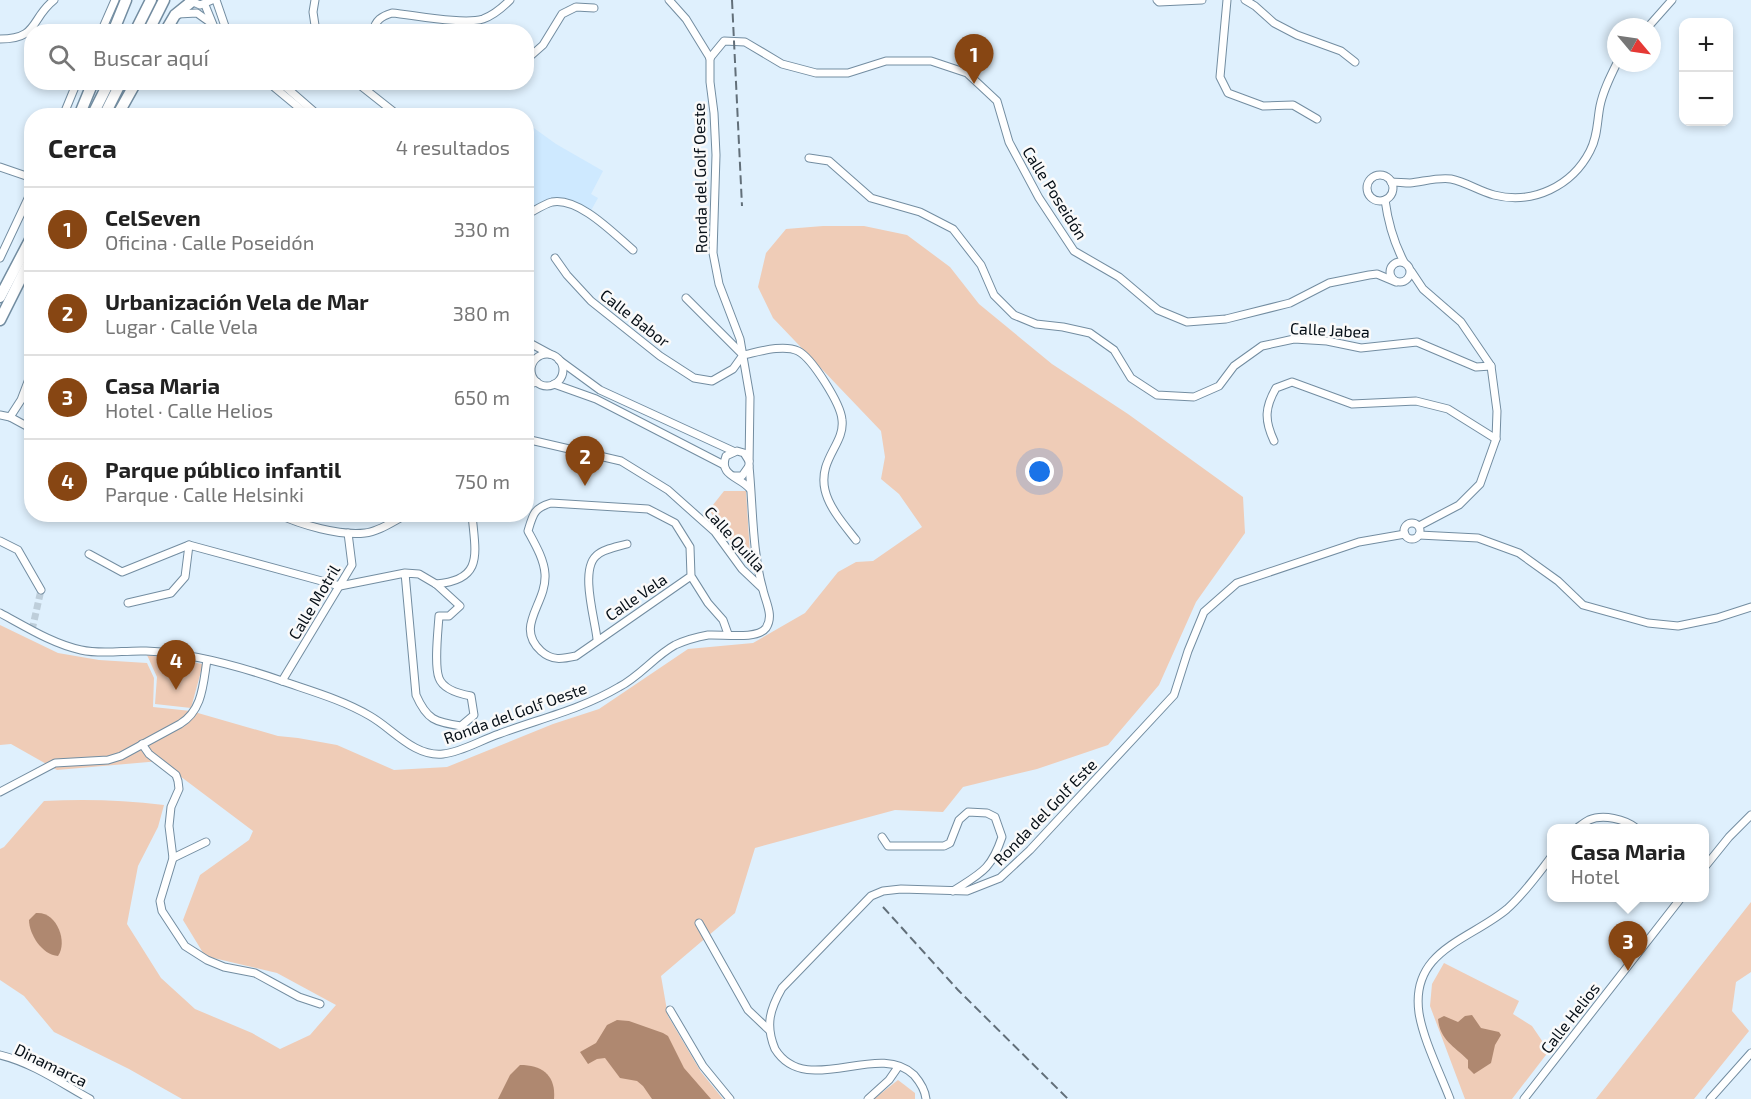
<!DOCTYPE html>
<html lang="es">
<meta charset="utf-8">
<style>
:root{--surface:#fff;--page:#f2f2f2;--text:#222;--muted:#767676;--line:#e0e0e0;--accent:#874613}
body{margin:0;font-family:"Exo 2",sans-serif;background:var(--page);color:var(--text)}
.controls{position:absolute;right:18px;top:18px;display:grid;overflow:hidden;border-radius:12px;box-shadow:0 3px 9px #0003}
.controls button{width:54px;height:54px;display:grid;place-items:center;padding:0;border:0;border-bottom:2px solid var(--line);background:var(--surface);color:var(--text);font:30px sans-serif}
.compass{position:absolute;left:1607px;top:18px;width:54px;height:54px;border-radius:50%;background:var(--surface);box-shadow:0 3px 9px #0003;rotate:119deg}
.you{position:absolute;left:1040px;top:472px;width:21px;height:21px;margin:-15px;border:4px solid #fff;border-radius:50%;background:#1a73e8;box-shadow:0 0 0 9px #1a73e833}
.badge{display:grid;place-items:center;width:39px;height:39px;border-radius:50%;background:var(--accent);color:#fff;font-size:20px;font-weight:700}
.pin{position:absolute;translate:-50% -50px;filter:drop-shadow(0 2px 3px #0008)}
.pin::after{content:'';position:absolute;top:32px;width:21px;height:18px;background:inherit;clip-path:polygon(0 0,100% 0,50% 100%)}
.popup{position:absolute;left:1547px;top:824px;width:162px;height:78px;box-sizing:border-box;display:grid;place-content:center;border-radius:12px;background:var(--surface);filter:drop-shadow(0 2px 4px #0005);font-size:20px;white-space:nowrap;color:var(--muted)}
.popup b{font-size:22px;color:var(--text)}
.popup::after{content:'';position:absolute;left:50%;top:100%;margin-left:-12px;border:12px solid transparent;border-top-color:var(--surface)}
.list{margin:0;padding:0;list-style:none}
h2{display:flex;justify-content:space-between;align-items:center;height:78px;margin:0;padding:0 24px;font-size:26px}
h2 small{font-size:20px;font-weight:400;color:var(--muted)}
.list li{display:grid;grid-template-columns:39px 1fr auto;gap:18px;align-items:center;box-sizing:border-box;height:84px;padding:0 24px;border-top:2px solid var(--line)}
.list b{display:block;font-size:22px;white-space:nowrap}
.list p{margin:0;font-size:20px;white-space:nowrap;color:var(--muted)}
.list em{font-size:20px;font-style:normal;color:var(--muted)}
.icon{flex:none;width:33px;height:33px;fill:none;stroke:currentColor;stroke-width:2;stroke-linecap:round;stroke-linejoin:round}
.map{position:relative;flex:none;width:1751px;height:1099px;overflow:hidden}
.search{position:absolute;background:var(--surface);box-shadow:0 3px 9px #0003;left:24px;top:24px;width:510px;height:66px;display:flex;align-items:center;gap:15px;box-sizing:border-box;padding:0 21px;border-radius:24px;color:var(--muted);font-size:22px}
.panel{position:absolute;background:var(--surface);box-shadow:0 3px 9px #0003;left:24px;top:108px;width:510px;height:414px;border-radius:24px}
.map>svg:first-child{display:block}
.built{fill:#cee9ff}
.green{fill:#efccb7}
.water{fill:#af8870}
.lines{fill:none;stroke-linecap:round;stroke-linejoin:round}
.street-tunnel{stroke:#beceda;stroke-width:7;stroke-dasharray:7 3.5;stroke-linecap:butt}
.street-casing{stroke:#738da1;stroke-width:9}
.primary-casing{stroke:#738da1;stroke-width:13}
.street{stroke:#fff;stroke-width:7}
.primary{stroke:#fff;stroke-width:10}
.rail{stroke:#626f79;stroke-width:2;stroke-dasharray:9 4.5;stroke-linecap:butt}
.labels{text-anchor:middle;stroke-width:5;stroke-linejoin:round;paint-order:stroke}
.street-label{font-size:16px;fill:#060f17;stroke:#fafafa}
</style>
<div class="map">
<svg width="1751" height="1099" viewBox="0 0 1751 1099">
<rect width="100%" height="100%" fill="#dff0fd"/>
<path class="built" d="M531 126 556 144 603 171 591 194 598 198 589 214 571 203 553 202 527 215 526 127Z"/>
<g class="green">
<path d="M823 226H864L907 235 950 267 979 304 1052 364 1128 414 1243 497 1245 533 1196 602 1159 685 1108 745 1037 769 963 787 943 812 895 810 755 848 735 913 661 976 668 1016 701 1072 723 1099H182L129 1069 54 1032 24 996 0 980V849L4 847 44 801C85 799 123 800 164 805L158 827 138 866 127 924 161 978 195 1009 252 1033 280 1049 310 1035 336 1005 277 973 205 956 183 920 200 875 249 840 253 831 160 761 57 770 11 744 0 745V625L58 653 99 660 147 663 154 678 153 707 191 711 278 736 298 738 337 745 394 770 447 767 553 724 599 709 688 649 753 643 805 613 838 572 856 562 873 561 922 527 899 494 881 479 885 457 881 431 773 318 758 287 766 253 786 229Z"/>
<path d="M724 491H746L751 570 709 510Z"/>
<path d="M147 655 203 664 191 708 155 704 157 677Z"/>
<path d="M1751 902V972L1736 982 1732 1011 1749 1031 1694 1099H1596Z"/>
<path d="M1444 963 1519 1001 1513 1014 1532 1026 1549 1051 1512 1099H1465L1430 1006 1432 984Z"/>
<path d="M898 1080 915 1093V1099H874Z"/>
</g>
<g class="water">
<path d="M36 913C57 911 68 942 58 956 42 955 29 934 29 920Z"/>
<path d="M1472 1015 1481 1028 1499 1032 1501 1035 1495 1045 1491 1063 1474 1074 1468 1068V1060C1454 1046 1440 1040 1438 1019L1444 1016 1458 1022 1465 1016Z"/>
<path d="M617 1020 629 1021 663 1033 668 1036 684 1068 711 1099H652L643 1086 637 1081 620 1078 605 1058 597 1059 588 1064 580 1052 596 1043 607 1025Z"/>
<path d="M520 1065C543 1065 556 1076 554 1099H498L510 1075Z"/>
</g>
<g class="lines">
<path class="street-tunnel" d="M32 630 41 590"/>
<g class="street-casing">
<g id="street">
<path d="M189 0 200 5 212 0"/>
<path d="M216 0 227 32"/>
<path d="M315 0 313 12 316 32"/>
<path d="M669 0 686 19 710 58"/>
<path d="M1157 0 1159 2 1202 0"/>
<path d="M1227 0 1220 77 1228 93 1263 106 1293 105 1317 119"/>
<path d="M1245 0 1255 6 1274 23 1297 35 1341 51 1355 62"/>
<path d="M205 5 216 32"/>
<path d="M178 14 197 13 211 23"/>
<path d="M1648 27 1672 0"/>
<path d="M101 32 115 0"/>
<path d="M373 32C375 20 382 16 392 13 414 15 464 25 483 19 494 15 502 8 510 0"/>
<path d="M0 39C39 39 30 19 54 0"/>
<path d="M710 58 724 41 745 42 782 64 816 73H848L886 61H931L967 73 997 101 1009 142 1039 198 1074 251 1119 277 1158 310 1187 322 1226 319 1290 303 1329 283 1369 275 1377 274 1396 282"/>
<path d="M710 58V82L714 113 716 155 713 253 719 284 740 339 750 397 749 466 742 476H734"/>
<path d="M526 60 543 45 562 14 576 7 594 8"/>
<path d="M268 82 309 116"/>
<path d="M280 82 319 116"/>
<path d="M356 82 399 116"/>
<path d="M63 116 77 82"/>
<path d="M203 116H216"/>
<path d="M809 158 829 161 871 198 920 212 953 229 981 265 994 295 1014 315 1036 324 1063 327 1090 333 1114 350 1131 378 1157 395 1194 397 1219 386 1234 366 1262 346 1294 339 1327 341 1361 348 1417 342 1476 367 1491 366"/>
<path d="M0 167 32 178"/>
<circle cx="1380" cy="188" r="13"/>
<path d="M1391 182C1397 182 1404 183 1410 183 1422 182 1438 177 1451 179 1466 182 1479 191 1494 195 1533 205 1572 186 1590 151 1598 136 1597 121 1600 106 1603 91 1610 77 1617 63"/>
<path d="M1385 200C1388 222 1394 243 1404 262"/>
<path d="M526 215C534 211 544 204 552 202 579 197 614 234 633 250"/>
<path d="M0 258 32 190"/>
<path d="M555 258 567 275 591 301 660 356 694 378 712 381 733 369 743 355C758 352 783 344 798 351 812 358 841 404 842 420 845 444 818 459 825 490 829 508 845 526 856 540"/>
<circle cx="1400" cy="272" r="10"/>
<path d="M1411 271 1423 289 1461 322 1491 366 1497 411 1496 439 1480 484 1459 505 1419 526"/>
<path d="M686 298 743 355"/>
<path d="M526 341 550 354"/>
<circle cx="547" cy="370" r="16"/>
<path d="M559 360 600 390 733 451"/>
<path d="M554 384 596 399 724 465"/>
<path d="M526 385 537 382"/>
<path d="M0 415 10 417 21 400 32 371"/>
<path d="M10 417 32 429"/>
<path d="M526 439 621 461 668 490 715 532 742 569 762 588"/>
<path d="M1274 441C1264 420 1265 407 1276 388L1292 382 1352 404 1416 401 1448 409 1496 439"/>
<path d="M749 461 744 453 737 451 726 456C718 476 741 477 750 489"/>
<path d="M278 514C301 525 340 536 365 533 379 532 395 520 408 514"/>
<circle cx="1412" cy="531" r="8"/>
<path d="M1419 535 1478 538 1519 553 1558 581 1583 605 1648 623 1678 626 1717 618 1751 607"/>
<path d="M0 541 18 550 41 590"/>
<path d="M89 554 122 572 189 545 340 586 405 573 419 574 436 584 460 606 449 616H439C438 631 434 665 439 678 443 689 460 694 471 696L474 715 461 726C435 722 427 720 416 695L405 573"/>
<path d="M691 576 576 656C562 659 552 661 541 651 514 626 547 604 545 574 544 559 535 544 528 531 533 514 534 508 551 503L648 509 675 523 690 547 691 576 708 603 723 620 728 634"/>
<path d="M436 584C485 580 475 552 472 514"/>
<path d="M128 603 171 593 185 577 189 545"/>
<path d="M0 613C26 627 53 644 81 650 103 655 124 650 146 651 192 653 239 666 282 681 311 691 343 700 370 716 393 729 414 757 443 754 462 752 481 740 499 734 539 719 582 709 619 687 640 676 655 656 675 645 686 640 697 637 708 635 723 634 757 640 766 628 774 616 766 603 763 590 752 551 753 507 749 466"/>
<path d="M597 639C595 619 580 571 596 556 603 549 617 547 627 544"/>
<path d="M282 681 352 565 348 533"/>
<path d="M142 744 149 754 176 775 178 781 179 789 171 807 169 826 173 858 160 901 162 911 185 946 207 960 224 967 255 973 299 997 320 1004"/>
<path d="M0 792 55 763 108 760 121 756 180 724C203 710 203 684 207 660"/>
<path d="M1577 828C1580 826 1585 822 1589 820 1603 814 1625 819 1636 828"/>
<path d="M882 837 888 846H944L950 843 959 820 968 812 987 813 995 817 1002 837C991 870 981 873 953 891"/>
<path d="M173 858 206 842"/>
<path d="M1704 868 1729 837 1751 815"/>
<path d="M699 923 748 1010 769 1030"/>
<path d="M670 1010 703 1066 730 1099"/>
<path d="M0 1055C33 1063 61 1083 90 1099"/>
<path d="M868 1099 889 1080 898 1067"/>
<path d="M926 1099C925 1089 920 1082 914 1075 878 1040 806 1099 775 1049 765 1025 770 1009 782 988L871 896 883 891 901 889 967 891 1000 878 1030 850 1174 695 1188 651 1204 612 1237 583 1359 542 1405 534"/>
<path d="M1450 1099C1440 1073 1423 1039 1419 1013 1410 950 1470 940 1507 909 1524 894 1538 874 1552 856"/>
<path d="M1524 1099 1681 898"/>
<path d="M1710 1099 1751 1053"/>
</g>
</g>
<g class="primary-casing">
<g id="primary">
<path d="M113 32 126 0"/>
<path d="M135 32 151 0"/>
<path d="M148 32 164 0"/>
<path d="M165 32 175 15 191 2"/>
<path d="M79 116 93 82"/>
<path d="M92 116 109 82"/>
<path d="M104 116 121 82"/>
<path d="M117 116 136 82"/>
<path d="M0 297 32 236"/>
<path d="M0 320 32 256"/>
</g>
</g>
<use href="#street" class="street"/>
<use href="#primary" class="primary"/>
<g class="rail">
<path d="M732 0 742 206"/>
<path d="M883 907 958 990 1068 1099"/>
</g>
</g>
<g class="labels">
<g class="street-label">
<text transform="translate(700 178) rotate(-91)" y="6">Ronda del Golf Oeste</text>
<text transform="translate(1055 193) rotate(58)" y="6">Calle Poseidón</text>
<text transform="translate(635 318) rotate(38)" y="6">Calle Babor</text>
<text transform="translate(1330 330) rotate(3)" y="6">Calle Jabea</text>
<text transform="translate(735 539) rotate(48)" y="6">Calle Quilla</text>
<text transform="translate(636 597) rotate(-34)" y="6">Calle Vela</text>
<text transform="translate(314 602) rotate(-59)" y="6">Calle Motril</text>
<text transform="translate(515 713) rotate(-20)" y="6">Ronda del Golf Oeste</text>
<text transform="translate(1045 812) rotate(-46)" y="6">Ronda del Golf Este</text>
<text transform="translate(1570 1018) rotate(-52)" y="6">Calle Helios</text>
<text transform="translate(51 1065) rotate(26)" y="6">Dinamarca</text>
</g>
</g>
</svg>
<div class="controls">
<button>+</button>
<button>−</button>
</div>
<svg class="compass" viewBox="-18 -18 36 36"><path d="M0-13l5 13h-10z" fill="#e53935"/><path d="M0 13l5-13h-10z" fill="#767676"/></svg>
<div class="you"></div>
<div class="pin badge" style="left:974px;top:84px">1</div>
<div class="pin badge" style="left:585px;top:486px">2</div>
<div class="pin badge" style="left:1628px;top:971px">3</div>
<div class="popup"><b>Casa Maria</b>Hotel</div>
<div class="pin badge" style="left:176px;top:690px">4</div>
<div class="search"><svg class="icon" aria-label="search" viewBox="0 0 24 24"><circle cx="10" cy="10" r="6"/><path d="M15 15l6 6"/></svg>Buscar aquí</div>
<section class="panel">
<h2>Cerca<small>4 resultados</small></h2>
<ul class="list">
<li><span class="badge">1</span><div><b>CelSeven</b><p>Oficina · Calle Poseidón</p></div><em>330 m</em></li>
<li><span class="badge">2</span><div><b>Urbanización Vela de Mar</b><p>Lugar · Calle Vela</p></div><em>380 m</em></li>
<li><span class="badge">3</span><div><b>Casa Maria</b><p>Hotel · Calle Helios</p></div><em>650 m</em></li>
<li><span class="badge">4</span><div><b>Parque público infantil</b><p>Parque · Calle Helsinki</p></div><em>750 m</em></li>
</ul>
</section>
</div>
